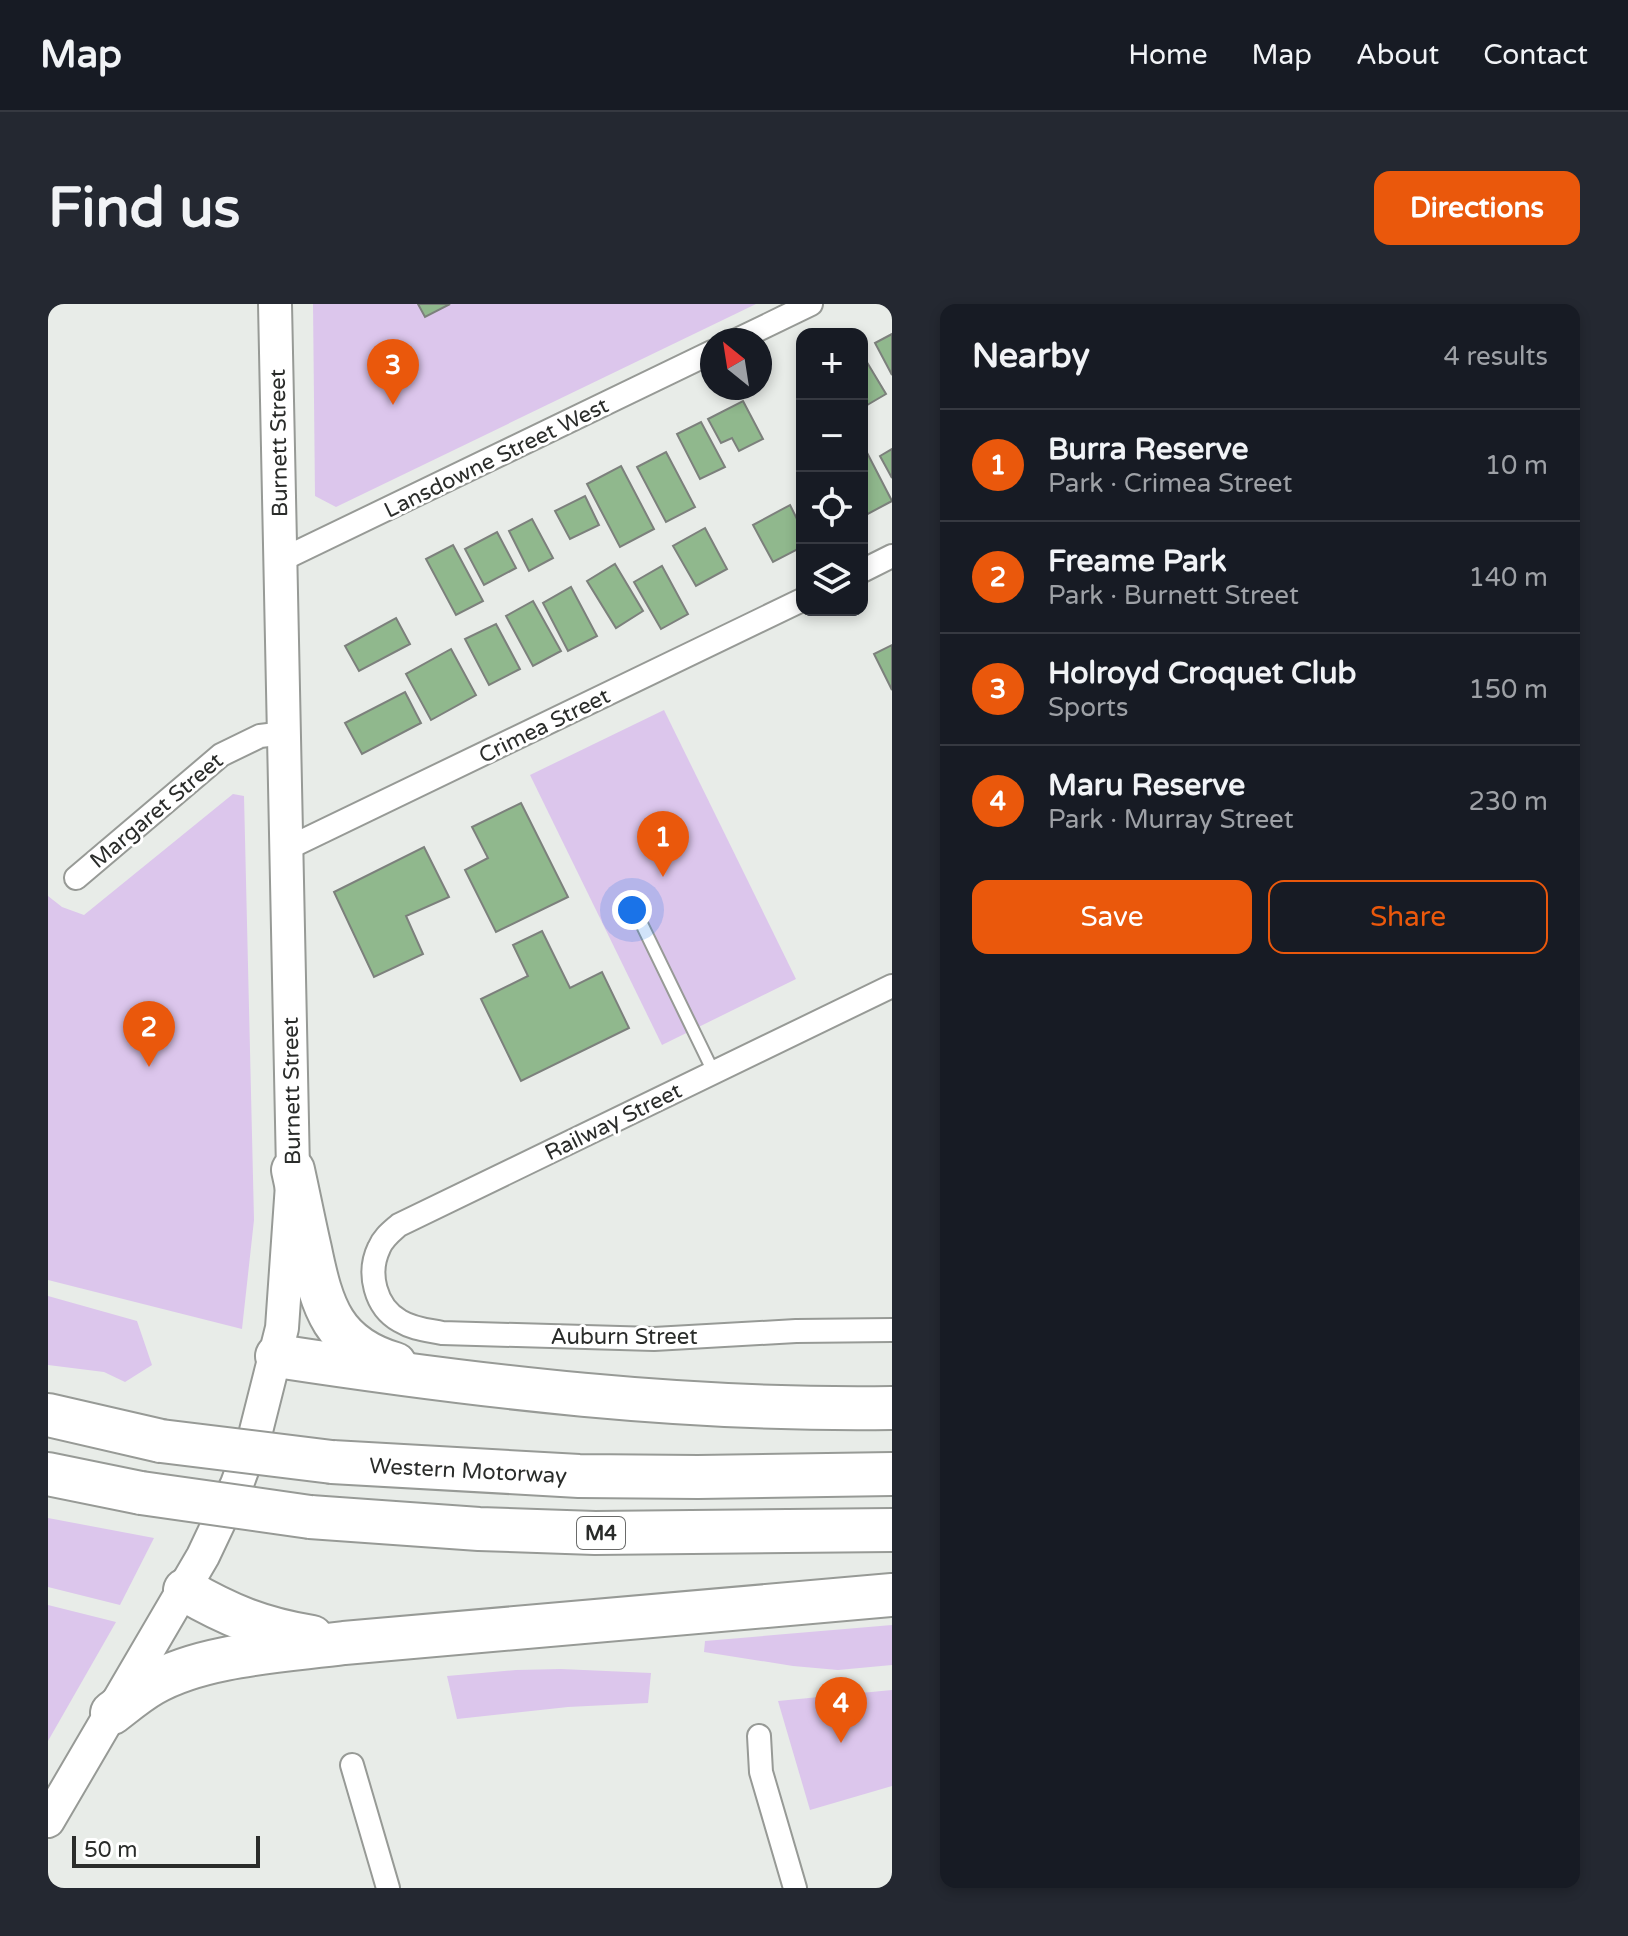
<!DOCTYPE html>
<meta charset="utf-8">
<style>
:root{--surface:#171b24;--page:#242831;--text:#f1f3f6;--muted:#9ea1a6;--line:#363941;--accent:#ea580c}
body{margin:0;font-family:"Varela Round",sans-serif;background:var(--page);color:var(--text)}
.controls{position:absolute;right:24px;top:24px;display:grid;overflow:hidden;border-radius:16px;box-shadow:0 4px 12px #0003}
.controls button{width:72px;height:72px;display:grid;place-items:center;padding:0;border:0;border-bottom:2px solid var(--line);background:var(--surface);color:var(--text);font:40px sans-serif}
.compass{position:absolute;left:652px;top:24px;width:72px;height:72px;border-radius:50%;background:var(--surface);box-shadow:0 4px 12px #0003;rotate:330deg}
.scale{position:absolute;left:24px;bottom:20px;width:188px;box-sizing:border-box;padding-left:8px;border:4px solid #2a2c2a;border-top:0;font-size:22px;line-height:28px;white-space:nowrap;color:#2a2c2a;-webkit-text-stroke:6px #fff;paint-order:stroke}
.you{position:absolute;left:584px;top:606px;width:28px;height:28px;margin:-20px;border:6px solid #fff;border-radius:50%;background:#1a73e8;box-shadow:0 0 0 12px #1a73e833}
.badge{display:grid;place-items:center;width:52px;height:52px;border-radius:50%;background:var(--accent);color:#fff;font-size:26px;font-weight:700}
.pin{position:absolute;translate:-50% -66px;filter:drop-shadow(0 2px 4px #0008)}
.pin::after{content:'';position:absolute;top:42px;width:28px;height:24px;background:inherit;clip-path:polygon(0 0,100% 0,50% 100%)}
.list{margin:0;padding:0;list-style:none}
h2{display:flex;justify-content:space-between;align-items:center;height:104px;margin:0;padding:0 32px;font-size:34px}
h2 small{font-size:26px;font-weight:400;color:var(--muted)}
.list li{display:grid;grid-template-columns:52px 1fr auto;gap:24px;align-items:center;box-sizing:border-box;height:112px;padding:0 32px;border-top:2px solid var(--line)}
.list b{display:block;font-size:30px;white-space:nowrap}
.list p{margin:0;font-size:26px;white-space:nowrap;color:var(--muted)}
.list em{font-size:26px;font-style:normal;color:var(--muted)}
.actions{display:flex;gap:16px;padding:24px 32px}
.actions a{flex:1;padding:18px 0;border:2px solid var(--accent);border-radius:16px;text-align:center;font-size:28px;color:var(--accent)}
.actions .main{background:var(--accent);color:#fff}
.icon{flex:none;width:44px;height:44px;fill:none;stroke:currentColor;stroke-width:2;stroke-linecap:round;stroke-linejoin:round}
.map{position:relative;flex:none;width:844px;height:1584px;overflow:hidden;border-radius:16px}
header{display:flex;align-items:center;gap:48px;box-sizing:border-box;height:112px;padding:0 40px;background:var(--surface);border-bottom:2px solid var(--line)}
header strong{font-size:38px}
nav{display:flex;gap:44px;margin-inline-start:auto;font-size:28px}
.intro{display:flex;align-items:center;justify-content:space-between;box-sizing:border-box;height:192px;padding:0 48px}
h1{margin:0;font-size:56px}
.button{padding:20px 36px;border-radius:16px;background:var(--accent);color:#fff;font-size:28px;font-weight:700}
main{display:flex;gap:48px;padding:0 48px}
aside{flex:1;background:var(--surface);border-radius:16px;box-shadow:0 4px 12px #0003}
.map>svg:first-child{display:block}
.green{fill:#dcc6ec}
.building{fill:#90b88d;stroke:#7c807c;stroke-width:2}
.lines{fill:none;stroke-linecap:round;stroke-linejoin:round}
.service-casing{stroke:#979a96;stroke-width:15}
.minor-casing{stroke:#979a96;stroke-width:26}
.secondary-casing{stroke:#979a96;stroke-width:36}
.motorway-casing{stroke:#979a96;stroke-width:46}
.service{stroke:#fff;stroke-width:11}
.minor{stroke:#fff;stroke-width:22}
.secondary{stroke:#fff;stroke-width:32}
.motorway{stroke:#fff;stroke-width:42}
.motorway-bridge-casing{stroke:#979a96;stroke-width:46;stroke-linecap:butt}
.motorway-bridge{stroke:#fff;stroke-width:42}
.labels{text-anchor:middle;stroke-width:6;stroke-linejoin:round;paint-order:stroke}
.shield{fill:#fff;stroke:#6a6b6a;stroke-width:2}
.shield-label{font-size:20px;font-weight:bold;fill:#2a2c2a}
.street-label{font-size:22px;fill:#2a2c2a;stroke:#fff}
</style>
<header>
<strong>Map</strong>
<nav><a>Home</a><a>Map</a><a>About</a><a>Contact</a></nav>
</header>
<div class="intro"><h1>Find us</h1><a class="button">Directions</a></div>
<main>
<div class="map">
<svg width="844" height="1584" viewBox="0 0 844 1584">
<rect width="100%" height="100%" fill="#e8ece8"/>
<g class="green">
<path d="M265 0H708L288 203 267 192Z"/>
<path d="M616 406 748 675 614 741 482 471Z"/>
<path d="M185 490 196 492 206 916 194 1025 0 976V592L14 603 36 611Z"/>
<path d="M0 992 89 1017 104 1061 77 1078 56 1068 0 1061Z"/>
<path d="M0 1214 106 1234 72 1301 0 1283Z"/>
<path d="M0 1301 68 1318 0 1437Z"/>
<path d="M844 1321V1361L790 1366 745 1362 656 1348 657 1337Z"/>
<path d="M513 1365 603 1369 600 1399 520 1403 409 1415 399 1372 468 1366Z"/>
<path d="M844 1386V1482L762 1506 730 1397Z"/>
</g>
<g class="building">
<path d="M370 0H402L377 13Z"/>
<path d="M844 30V71L827 39Z"/>
<path d="M814 50 838 90 814 104Z"/>
<path d="M695 97 715 135 691 147 684 134 673 139 660 115Z"/>
<path d="M653 118 677 163 652 175 629 130Z"/>
<path d="M814 139 844 197 814 213Z"/>
<path d="M844 145V174L832 152Z"/>
<path d="M618 148 647 203 618 218 589 163Z"/>
<path d="M573 162 606 225 572 243 539 180Z"/>
<path d="M537 192 551 221 522 235 507 207Z"/>
<path d="M742 201 754 225V243L725 258 705 221Z"/>
<path d="M484 215 505 254 481 267 461 227Z"/>
<path d="M657 224 679 265 648 282 625 242Z"/>
<path d="M449 228 468 264 436 281 417 245Z"/>
<path d="M405 241 435 297 408 311 378 255Z"/>
<path d="M567 260 595 307 568 324 539 277Z"/>
<path d="M614 262 640 310 613 325 586 278Z"/>
<path d="M523 283 549 332 520 347 495 299Z"/>
<path d="M485 297 513 347 485 362 458 312Z"/>
<path d="M348 314 362 340 311 367 297 342Z"/>
<path d="M448 320 472 365 441 381 417 335Z"/>
<path d="M844 341V386L826 350Z"/>
<path d="M403 345 428 391 383 416 358 370Z"/>
<path d="M357 388 373 419 314 450 297 419Z"/>
<path d="M473 499 520 593 448 628 417 566 440 554 424 523Z"/>
<path d="M376 543 401 593 358 612 375 650 326 673 286 588Z"/>
<path d="M494 627 522 684 554 668 581 724 473 777 433 695 480 672 465 641Z"/>
</g>
<g class="lines">
<g class="service-casing">
<path id="service" d="M582 596 666 769"/>
</g>
<g class="minor-casing">
<g id="minor">
<path d="M689 36 763 0"/>
<path d="M231 257 664 48"/>
<path d="M814 267 844 252"/>
<path d="M238 545 754 296"/>
<path d="M28 574 173 451 212 432 237 429"/>
<path d="M844 682 351 921C343 928 335 934 331 944 319 969 327 1003 352 1017 365 1025 380 1026 394 1029L606 1035 748 1027 844 1026"/>
<path d="M711 1432 713 1468 747 1584"/>
<path d="M304 1461 340 1584"/>
</g>
</g>
<g class="secondary-casing">
<path id="secondary" d="M0 1517 155 1252 189 1180 207 1131 234 1024 245 866 227 0"/>
</g>
<g class="motorway-casing">
<g id="motorway">
<path d="M245 866C251 893 256 919 262 945 274 1003 285 1042 347 1060"/>
<path d="M229 1052C433 1083 637 1107 844 1104"/>
<path d="M0 1111 113 1137"/>
<path d="M284 1158 531 1172 650 1173 844 1170"/>
<path d="M0 1170 93 1189"/>
<path d="M262 1213 431 1225 547 1229 844 1226"/>
<path d="M137 1286C180 1311 214 1325 264 1333"/>
<path d="M64 1409C77 1399 90 1388 104 1380 156 1350 237 1347 296 1339L844 1291"/>
</g>
</g>
<use href="#service" class="service"/>
<use href="#minor" class="minor"/>
<use href="#secondary" class="secondary"/>
<use href="#motorway" class="motorway"/>
<g class="motorway-bridge-casing">
<g id="motorway-bridge">
<path d="M113 1137 284 1158"/>
<path d="M93 1189 262 1213"/>
</g>
</g>
<use href="#motorway-bridge" class="motorway-bridge"/>
</g>
<g class="labels">
<rect class="shield" x="529" y="1213" width="48" height="32" rx="6"/>
<g class="shield-label">
<text x="553" y="1236">M4</text>
</g>
<g class="street-label">
<text transform="translate(230 139) rotate(-91)" y="8">Burnett Street</text>
<text transform="translate(448 153) rotate(-26)" y="8">Lansdowne Street West</text>
<text transform="translate(496 421) rotate(-26)" y="8">Crimea Street</text>
<text transform="translate(108 506) rotate(-40)" y="8">Margaret Street</text>
<text transform="translate(243 787) rotate(-91)" y="8">Burnett Street</text>
<text transform="translate(565 817) rotate(-26)" y="8">Railway Street</text>
<text x="576" y="1040">Auburn Street</text>
<text transform="translate(420 1166) rotate(3)" y="8">Western Motorway</text>
</g>
</g>
</svg>
<div class="controls">
<button>+</button>
<button>−</button>
<button><svg class="icon" aria-label="locate" viewBox="0 0 24 24"><circle cx="12" cy="12" r="6"/><path d="M12 2v4M12 18v4M2 12h4M18 12h4"/></svg></button>
<button><svg class="icon" aria-label="layers" viewBox="0 0 24 24"><path d="M12 4l9 5-9 5-9-5zM3 14l9 5 9-5"/></svg></button>
</div>
<svg class="compass" viewBox="-18 -18 36 36"><path d="M0-13l5 13h-10z" fill="#e53935"/><path d="M0 13l5-13h-10z" fill="#9ea1a6"/></svg>
<div class="scale">50 m</div>
<div class="you"></div>
<div class="pin badge" style="left:615px;top:573px">1</div>
<div class="pin badge" style="left:101px;top:763px">2</div>
<div class="pin badge" style="left:345px;top:101px">3</div>
<div class="pin badge" style="left:793px;top:1439px">4</div>
</div>
<aside>
<h2>Nearby<small>4 results</small></h2>
<ul class="list">
<li><span class="badge">1</span><div><b>Burra Reserve</b><p>Park · Crimea Street</p></div><em>10 m</em></li>
<li><span class="badge">2</span><div><b>Freame Park</b><p>Park · Burnett Street</p></div><em>140 m</em></li>
<li><span class="badge">3</span><div><b>Holroyd Croquet Club</b><p>Sports</p></div><em>150 m</em></li>
<li><span class="badge">4</span><div><b>Maru Reserve</b><p>Park · Murray Street</p></div><em>230 m</em></li>
</ul>
<div class="actions"><a class="main">Save</a><a>Share</a></div>
</aside>
</main>
